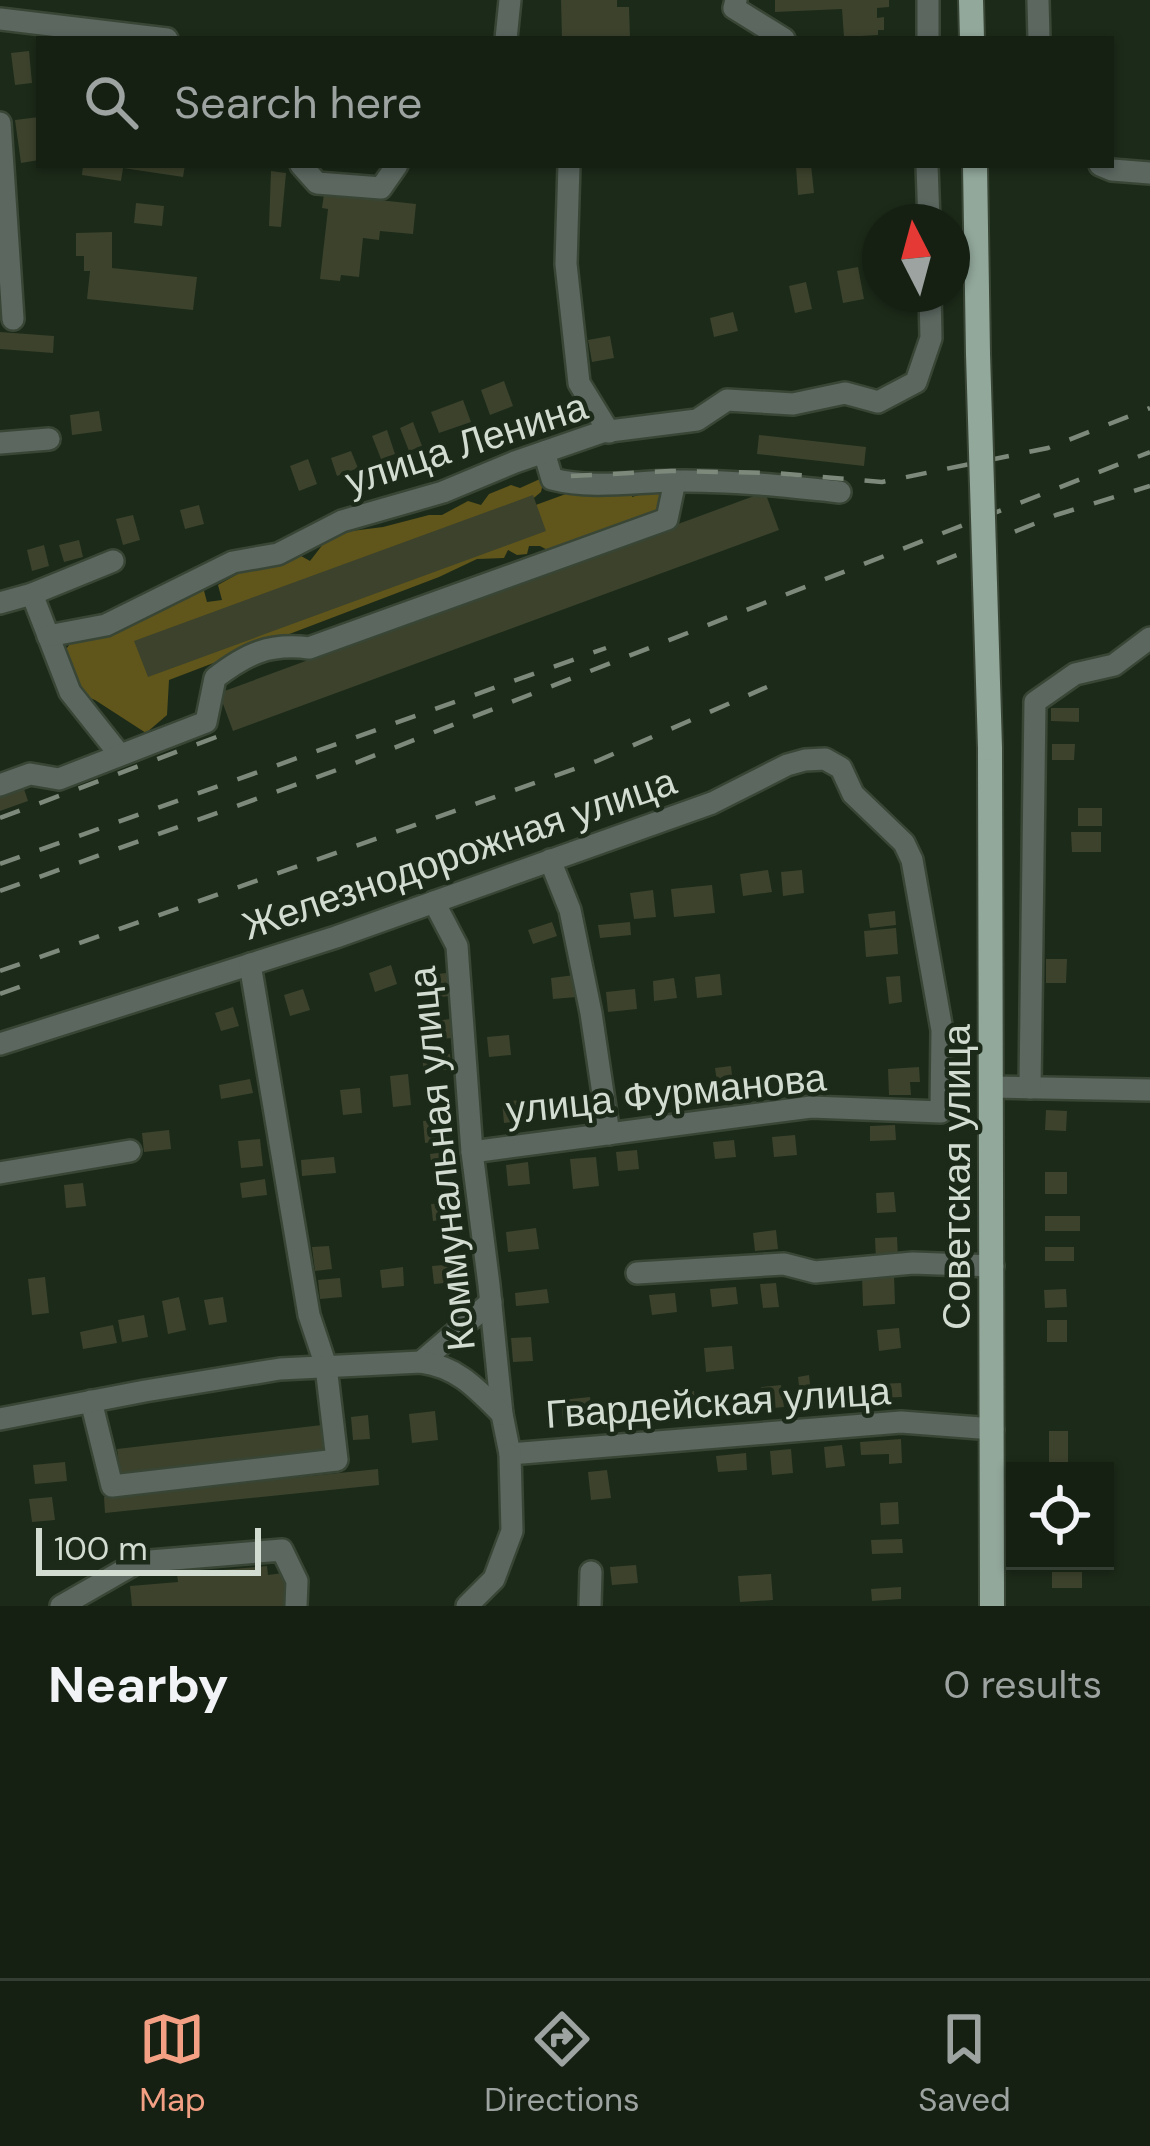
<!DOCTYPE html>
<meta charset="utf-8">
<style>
:root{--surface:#152013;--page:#222d21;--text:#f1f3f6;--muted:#9da3a0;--line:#343e33;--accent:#f39f84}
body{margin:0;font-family:"DM Sans",sans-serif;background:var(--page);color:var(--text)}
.controls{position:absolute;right:36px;bottom:36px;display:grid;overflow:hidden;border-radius:0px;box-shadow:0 3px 9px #0004}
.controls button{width:108px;height:108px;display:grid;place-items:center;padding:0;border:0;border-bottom:3px solid var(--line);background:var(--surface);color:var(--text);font:60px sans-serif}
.compass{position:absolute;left:862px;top:204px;width:108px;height:108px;border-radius:50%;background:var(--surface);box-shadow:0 3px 9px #0004;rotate:354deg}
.scale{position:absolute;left:36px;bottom:30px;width:225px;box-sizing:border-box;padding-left:12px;border:6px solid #d3dcd1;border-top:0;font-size:33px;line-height:42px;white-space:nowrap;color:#d3dcd1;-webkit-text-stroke:9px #1c2a19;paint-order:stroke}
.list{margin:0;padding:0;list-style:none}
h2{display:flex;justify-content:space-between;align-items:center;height:156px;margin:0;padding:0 48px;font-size:51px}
h2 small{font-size:39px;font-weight:400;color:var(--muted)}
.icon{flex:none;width:66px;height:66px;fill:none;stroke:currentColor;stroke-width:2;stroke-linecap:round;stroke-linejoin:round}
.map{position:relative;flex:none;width:1150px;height:1606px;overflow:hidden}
.search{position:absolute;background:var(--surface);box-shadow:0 3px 9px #0004;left:36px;right:36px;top:36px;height:132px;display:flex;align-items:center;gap:30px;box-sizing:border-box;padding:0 42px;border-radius:0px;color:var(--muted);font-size:45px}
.sheet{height:372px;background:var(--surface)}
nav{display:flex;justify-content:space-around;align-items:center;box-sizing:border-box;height:168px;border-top:3px solid var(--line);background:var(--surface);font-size:33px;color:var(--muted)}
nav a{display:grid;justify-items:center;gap:6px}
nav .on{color:var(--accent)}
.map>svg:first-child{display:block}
.forest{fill:#60561b}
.building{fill:#3c422c}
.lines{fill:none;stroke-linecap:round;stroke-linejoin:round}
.minor-casing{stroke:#394636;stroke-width:26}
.major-casing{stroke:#394636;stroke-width:28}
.minor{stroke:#5c6760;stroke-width:21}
.major{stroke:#92a89b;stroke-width:24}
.rail{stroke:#7d897b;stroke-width:4.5;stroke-dasharray:21 21;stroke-linecap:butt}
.major-bridge-casing{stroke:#394636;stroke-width:28;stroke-linecap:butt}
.major-bridge{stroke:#92a89b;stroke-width:24}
.labels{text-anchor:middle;stroke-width:9;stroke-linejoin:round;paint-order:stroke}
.street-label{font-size:39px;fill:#d3dcd1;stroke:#1c2a19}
</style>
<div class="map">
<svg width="1150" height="1606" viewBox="0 0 1150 1606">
<rect width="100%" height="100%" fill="#1c2a19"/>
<path class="forest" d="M540 479 543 483 541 492 530 501 533 506 574 491 633 488 632 497 653 491 668 497 665 521 555 554 540 546H529L527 554 517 555 508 550 504 558 477 559 439 577 169 680 167 715 146 733 95 700 75 692 61 657 73 639 203 587 207 602 222 600 218 585 243 571 268 568 294 552 310 561 327 539 344 532 383 527 429 515H442L468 501 481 505 489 494 511 485 520 488Z"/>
<g class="building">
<path d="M561 0H617V7H629L630 38 562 39Z"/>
<path d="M775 0H889V7L877 8V18L884 17V30H878V35L844 37 842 9 775 12Z"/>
<path d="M29 51 32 83 15 85 11 53Z"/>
<path d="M39 117V160L21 163 15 120Z"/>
<path d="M83 165H185L183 177 123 168 121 181 82 175Z"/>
<path d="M811 165 814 193 798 195 796 166Z"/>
<path d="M271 171 286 173 281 227 269 226Z"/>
<path d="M324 194 416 204 413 234 380 231 379 240 363 238 359 277 341 275 340 281 320 279 328 209 322 208Z"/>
<path d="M136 203 164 206 162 226 134 223Z"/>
<path d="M112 232V268L197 277 193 310 87 299 90 271H84V256H76V233Z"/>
<path d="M858 267 864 299 843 303 837 271Z"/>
<path d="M806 282 812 309 795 313 789 286Z"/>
<path d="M733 312 738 331 714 337 710 318Z"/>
<path d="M0 332 54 336 53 353 0 349Z"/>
<path d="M610 336 614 358 592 362 588 340Z"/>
<path d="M504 381 513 406 490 415 481 390Z"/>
<path d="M463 400 471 422 439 433 431 412Z"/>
<path d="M99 411 102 431 72 435 70 415Z"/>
<path d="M413 422 422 446 409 451 400 428Z"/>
<path d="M387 430 395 454 381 459 372 436Z"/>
<path d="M759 435 866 447 864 466 757 454Z"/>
<path d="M351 451 358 468 337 476 331 458Z"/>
<path d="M308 459 317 484 299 491 290 466Z"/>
<path d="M765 492 779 530 233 731 219 693Z"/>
<path d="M533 495 546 531 148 677 134 641Z"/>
<path d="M199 505 204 524 185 529 180 510Z"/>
<path d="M133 515 140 540 123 545 116 519Z"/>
<path d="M79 540 83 557 64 562 59 545Z"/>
<path d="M44 545 49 566 32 571 27 550Z"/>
<path d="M1051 708H1079V722L1051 721Z"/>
<path d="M1052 744H1075L1074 760H1052Z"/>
<path d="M22 783 28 801 0 811V791Z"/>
<rect x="1078" y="808" width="24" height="18"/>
<path d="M1071 832H1101V852H1072Z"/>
<path d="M768 870 772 892 743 896 740 874Z"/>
<path d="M802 870 804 893 783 896 781 872Z"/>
<path d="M712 885 715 913 674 917 671 889Z"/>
<path d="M653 890 656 917 634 919 630 893Z"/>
<path d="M895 911 896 925 870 928 868 914Z"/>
<path d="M552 922 557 936 533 944 528 930Z"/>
<path d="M630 922 631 935 600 938 598 925Z"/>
<path d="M896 928 898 954 866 957 864 931Z"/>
<path d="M1046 959H1067L1066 983H1046Z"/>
<path d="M391 965 397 984 375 992 369 973Z"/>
<path d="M447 973 450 996 428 998 426 975Z"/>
<path d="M720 974 722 995 697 998 695 977Z"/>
<path d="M575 975 577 997 553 999 551 978Z"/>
<path d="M900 976 902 1002 889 1004 886 977Z"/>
<path d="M674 978 677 998 654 1001 653 981Z"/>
<path d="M303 989 310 1010 290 1016 284 995Z"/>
<path d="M635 989 637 1009 608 1012 606 992Z"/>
<path d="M233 1007 239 1026 221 1031 215 1013Z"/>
<path d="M450 1019 452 1038 430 1040 428 1022Z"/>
<path d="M509 1035 511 1055 489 1057 487 1037Z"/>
<path d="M450 1054 452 1069 424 1072 422 1057Z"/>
<path d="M731 1066 734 1095 719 1096 715 1068Z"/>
<path d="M919 1067 920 1082H910L911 1095H889L888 1069Z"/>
<path d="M408 1074 411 1105 393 1107 390 1076Z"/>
<path d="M250 1079 253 1093 221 1099 219 1085Z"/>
<path d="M360 1088 362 1113 343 1115 340 1090Z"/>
<path d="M555 1098 557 1119 540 1121 538 1100Z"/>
<path d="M520 1100 522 1121 504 1123 502 1102Z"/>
<path d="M1046 1110 1067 1111 1066 1131 1045 1130Z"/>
<path d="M450 1118 452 1140 425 1143 423 1121Z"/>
<path d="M895 1125 896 1140 870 1141V1126Z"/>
<path d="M169 1130 171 1149 144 1152 142 1133Z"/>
<path d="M795 1135 797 1155 774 1157 772 1137Z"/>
<path d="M260 1139 263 1166 241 1168 238 1141Z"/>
<path d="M734 1140 736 1157 715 1159 713 1142Z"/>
<path d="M637 1150 639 1169 618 1171 616 1152Z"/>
<path d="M454 1151 456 1167 432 1169 430 1154Z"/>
<path d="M334 1157 336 1173 302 1176 301 1160Z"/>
<path d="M596 1157 599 1186 573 1189 570 1159Z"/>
<path d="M528 1162 530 1184 508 1186 506 1165Z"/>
<rect x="1045" y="1172" width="22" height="22"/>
<path d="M265 1179 267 1195 242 1198 240 1183Z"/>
<path d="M83 1183 86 1206 66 1208 64 1185Z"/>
<path d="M894 1192 896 1212 877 1213 876 1193Z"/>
<path d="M455 1202 457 1218 433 1221 431 1204Z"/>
<rect x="1045" y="1216" width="35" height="15"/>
<path d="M536 1228 539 1249 508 1252 506 1232Z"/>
<path d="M776 1230 778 1249 755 1251 753 1233Z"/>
<path d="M897 1237 898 1259 876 1260 875 1238Z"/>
<path d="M329 1246 332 1269 315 1271 312 1247Z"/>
<rect x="1045" y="1247" width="29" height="14"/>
<path d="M455 1264 457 1282 434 1284 432 1266Z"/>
<path d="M403 1267 404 1286 382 1288 380 1270Z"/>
<path d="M894 1275 895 1304 863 1306 862 1276Z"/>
<path d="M45 1277 49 1313 32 1315 28 1279Z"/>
<path d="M340 1278 342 1297 320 1299 318 1280Z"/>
<path d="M776 1283 779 1307 763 1308 760 1284Z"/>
<path d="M736 1287 738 1304 712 1307 710 1289Z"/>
<path d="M547 1289 549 1303 516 1306 515 1293Z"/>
<path d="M1066 1289 1067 1307 1045 1308 1044 1290Z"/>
<path d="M675 1293 677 1312 652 1315 649 1295Z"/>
<path d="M179 1297 186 1330 168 1334 162 1301Z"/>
<path d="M223 1297 227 1322 209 1325 204 1300Z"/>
<path d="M144 1315 148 1337 122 1342 118 1320Z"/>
<rect x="1047" y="1320" width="20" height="22"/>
<path d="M113 1325 117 1343 83 1349 80 1332Z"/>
<path d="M899 1328 901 1348 879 1351 877 1330Z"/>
<path d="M531 1337 533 1361 513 1362 511 1338Z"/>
<path d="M732 1346 734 1369 706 1372 704 1348Z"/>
<path d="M809 1375 812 1402 793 1405 792 1395 800 1394 798 1377Z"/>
<path d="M901 1383 902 1397 876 1398V1384Z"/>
<path d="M781 1385 784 1407 763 1409 761 1387Z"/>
<path d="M694 1391 696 1414 678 1416 676 1393Z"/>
<path d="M590 1397 592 1417 563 1419 561 1400Z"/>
<path d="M435 1411 438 1440 412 1443 409 1414Z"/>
<path d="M368 1415 370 1439 353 1440 351 1417Z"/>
<path d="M322 1425 326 1452 121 1477 117 1449Z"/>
<rect x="1049" y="1431" width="19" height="34"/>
<path d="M901 1439 902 1463 889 1464V1454L861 1455 860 1442Z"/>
<path d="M842 1445 845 1466 826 1468 824 1447Z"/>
<path d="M791 1449 793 1473 772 1475 770 1451Z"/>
<path d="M746 1453 747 1470 718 1472 716 1456Z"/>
<path d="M65 1462 67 1481 35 1484 33 1465Z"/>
<path d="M378 1469 379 1485 105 1513 104 1497Z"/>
<path d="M607 1470 611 1498 591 1500 588 1472Z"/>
<path d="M52 1497 55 1520 32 1522 29 1499Z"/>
<path d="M898 1502 899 1524 881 1525 880 1503Z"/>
<path d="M902 1539 903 1553 872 1554 871 1540Z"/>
<path d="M636 1565 638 1583 612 1585 610 1567Z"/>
<path d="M267 1566 268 1575 283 1573 286 1606H132L130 1586 178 1582 177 1574Z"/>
<rect x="1052" y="1572" width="30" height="16"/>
<path d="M771 1574 773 1600 740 1602 738 1576Z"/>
<path d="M901 1587V1599L872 1601 871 1589Z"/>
</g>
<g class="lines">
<g class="minor-casing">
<g id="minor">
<path d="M736 0 734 8 784 39"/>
<path d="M1038 0 1039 39"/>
<path d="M0 19 167 39"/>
<path d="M506 39 510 0"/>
<path d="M928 39V0"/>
<path d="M0 123 13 319"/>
<path d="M301 165 317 183 381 188 397 165"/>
<path d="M569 165 566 264 579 383 609 432"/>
<path d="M927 165 929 222"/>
<path d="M1100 165 1112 170 1150 173"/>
<path d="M0 443 49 439"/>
<path d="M544 452 552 479C591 489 632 482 673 481 729 480 784 486 840 492"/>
<path d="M32 594 70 692 120 755"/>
<path d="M0 603 32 594 113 561"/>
<path d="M48 636 106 625 233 562 278 554 342 521 443 492 515 462 602 432 697 420 727 400 793 404 845 393 878 402 916 382 931 338 930 294"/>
<path d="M0 785 30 774 59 779 206 722 215 678C246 654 269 643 309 648L667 519 675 481"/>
<path d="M550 860 570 910 591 1013 609 1134"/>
<path d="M434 902 457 946 472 1152 489 1285 502 1414 510 1454 901 1422 993 1429"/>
<path d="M0 1044 336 937 712 803 787 765 805 760 825 759 841 768 853 794 904 843 912 860 942 1030 941 1112 811 1107 472 1152"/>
<path d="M992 1087 1150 1090"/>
<path d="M1030 1088 1035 702 1075 674 1114 665 1150 638"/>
<path d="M0 1173 130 1151"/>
<path d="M637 1273 784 1264 815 1272 913 1263 993 1266"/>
<path d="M421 1362 491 1302"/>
<path d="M91 1401 112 1486 337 1460 326 1366 309 1315 250 964"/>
<path d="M0 1419 145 1391 280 1369 421 1362C458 1367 477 1389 502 1414"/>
<path d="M61 1606 138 1562 282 1550 297 1581 296 1606"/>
<path d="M467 1606 494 1579 512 1531 510 1454"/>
<path d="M590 1606 591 1572"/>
</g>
</g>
<g class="major-casing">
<g id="major">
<path d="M971 0 972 39"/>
<path d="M975 165 978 354"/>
<path d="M990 748 992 1606"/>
</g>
</g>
<use href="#minor" class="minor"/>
<use href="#major" class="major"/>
<g class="rail">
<path d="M571 476 671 471 774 473 882 482 1048 448 1150 408"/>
<path d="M937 563 1056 515 1150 486"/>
<path d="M0 818 219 736"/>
<path d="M0 864 606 648"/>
<path d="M0 891 345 767 1150 452"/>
<path d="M0 971 597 761 767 687"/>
<path d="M0 994 31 983"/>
</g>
<g class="major-bridge-casing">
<path id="major-bridge" d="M978 354 990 748"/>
</g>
<use href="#major-bridge" class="major-bridge"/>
</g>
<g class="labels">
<g class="street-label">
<text transform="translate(466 443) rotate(-18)" y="14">улица Ленина</text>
<text transform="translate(459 853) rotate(-19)" y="14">Железнодорожная улица</text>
<text transform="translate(666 1093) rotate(-6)" y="14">улица Фурманова</text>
<text transform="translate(441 1159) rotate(-96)" y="14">Коммунальная улица</text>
<text transform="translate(956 1177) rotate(-90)" y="14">Советская улица</text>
<text transform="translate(718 1402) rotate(-4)" y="14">Гвардейская улица</text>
</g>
</g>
</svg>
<div class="controls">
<button><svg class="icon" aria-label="locate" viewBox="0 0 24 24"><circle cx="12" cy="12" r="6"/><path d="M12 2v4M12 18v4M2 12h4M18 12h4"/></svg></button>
</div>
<svg class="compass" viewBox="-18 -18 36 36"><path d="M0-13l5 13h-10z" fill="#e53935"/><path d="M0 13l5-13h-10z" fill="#9da3a0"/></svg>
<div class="scale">100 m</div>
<div class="search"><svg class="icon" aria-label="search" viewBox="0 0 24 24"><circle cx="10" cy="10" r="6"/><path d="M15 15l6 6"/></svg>Search here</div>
</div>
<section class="sheet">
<h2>Nearby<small>0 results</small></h2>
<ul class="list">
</ul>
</section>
<nav>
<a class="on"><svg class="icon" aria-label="map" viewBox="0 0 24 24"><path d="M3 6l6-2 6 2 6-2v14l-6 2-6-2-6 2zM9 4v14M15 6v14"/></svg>Map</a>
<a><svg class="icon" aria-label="directions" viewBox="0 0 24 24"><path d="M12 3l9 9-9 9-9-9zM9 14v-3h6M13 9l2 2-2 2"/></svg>Directions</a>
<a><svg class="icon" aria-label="saved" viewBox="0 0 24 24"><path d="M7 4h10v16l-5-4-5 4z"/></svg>Saved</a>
</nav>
